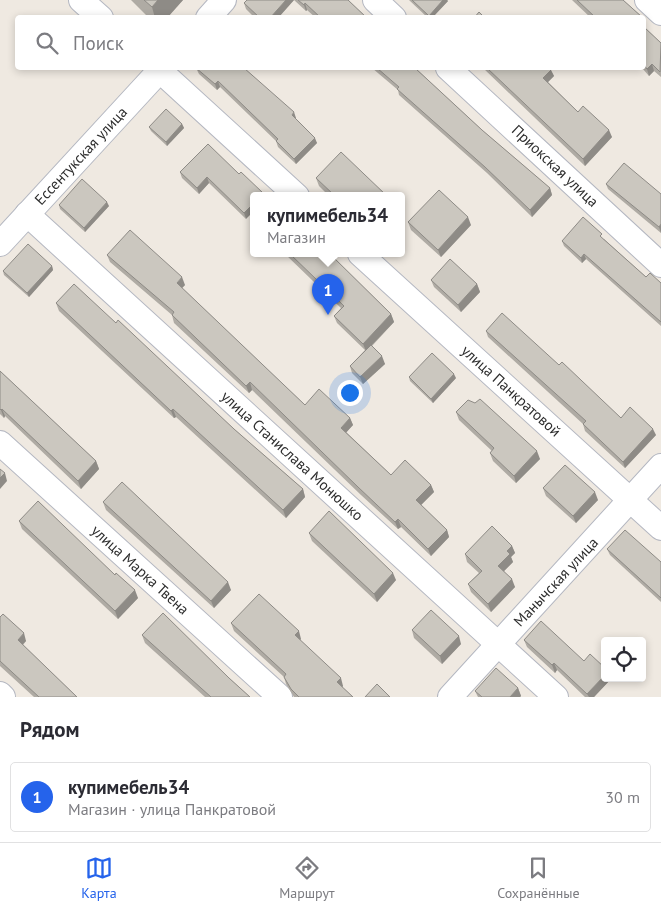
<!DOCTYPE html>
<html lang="ru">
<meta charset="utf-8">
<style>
:root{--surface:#fff;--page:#f2f2f3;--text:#2b2b33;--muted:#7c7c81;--line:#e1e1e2;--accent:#2563eb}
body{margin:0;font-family:"PT Sans",sans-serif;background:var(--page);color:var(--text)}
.controls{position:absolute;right:15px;bottom:15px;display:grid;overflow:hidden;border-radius:5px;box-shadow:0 2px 8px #0003}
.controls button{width:45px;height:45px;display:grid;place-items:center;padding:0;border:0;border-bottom:1px solid var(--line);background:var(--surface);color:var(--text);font:25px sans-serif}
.you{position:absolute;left:349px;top:392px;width:18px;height:18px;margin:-12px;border:4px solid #fff;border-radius:50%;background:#1a73e8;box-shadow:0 0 0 8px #1a73e833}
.badge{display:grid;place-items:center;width:32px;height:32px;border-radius:50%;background:var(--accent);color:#fff;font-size:16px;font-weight:700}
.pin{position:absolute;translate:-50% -41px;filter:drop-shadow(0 1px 2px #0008)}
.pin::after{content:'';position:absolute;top:26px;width:18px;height:15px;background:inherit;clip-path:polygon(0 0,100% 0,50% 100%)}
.popup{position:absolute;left:250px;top:192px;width:155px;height:65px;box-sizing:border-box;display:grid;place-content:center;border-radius:5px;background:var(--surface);filter:drop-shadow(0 1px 4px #0005);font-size:16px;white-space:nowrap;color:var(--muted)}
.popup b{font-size:19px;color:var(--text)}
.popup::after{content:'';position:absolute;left:50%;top:100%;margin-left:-10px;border:10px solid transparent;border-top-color:var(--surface)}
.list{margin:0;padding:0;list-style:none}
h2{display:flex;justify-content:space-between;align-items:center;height:65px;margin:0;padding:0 20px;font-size:21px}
h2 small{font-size:16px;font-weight:400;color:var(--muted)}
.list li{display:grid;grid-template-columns:32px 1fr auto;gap:15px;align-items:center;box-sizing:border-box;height:70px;margin:0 10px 10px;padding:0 10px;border:1px solid var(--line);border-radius:5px}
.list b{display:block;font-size:19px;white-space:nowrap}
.list p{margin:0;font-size:16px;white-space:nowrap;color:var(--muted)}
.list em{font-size:16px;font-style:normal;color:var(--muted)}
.icon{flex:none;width:28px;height:28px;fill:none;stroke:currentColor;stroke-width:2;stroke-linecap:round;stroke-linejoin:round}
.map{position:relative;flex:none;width:661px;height:697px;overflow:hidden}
.search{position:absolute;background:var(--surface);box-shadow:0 2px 8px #0003;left:15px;right:15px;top:15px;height:55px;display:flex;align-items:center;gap:12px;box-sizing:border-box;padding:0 18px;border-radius:5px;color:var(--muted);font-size:19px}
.sheet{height:145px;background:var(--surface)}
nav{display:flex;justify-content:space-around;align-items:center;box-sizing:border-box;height:70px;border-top:1px solid var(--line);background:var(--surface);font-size:14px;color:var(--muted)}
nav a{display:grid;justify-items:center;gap:2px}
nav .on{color:var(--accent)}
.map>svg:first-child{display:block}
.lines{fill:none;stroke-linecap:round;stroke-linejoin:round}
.minor-casing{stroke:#b4b7c1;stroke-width:26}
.minor{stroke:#fff;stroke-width:24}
.wall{fill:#afaba4}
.shaded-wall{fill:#8e8b86}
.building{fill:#cbc7bf;stroke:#8e8b86}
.labels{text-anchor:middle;stroke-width:4;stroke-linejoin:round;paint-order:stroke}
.street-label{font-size:15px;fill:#2e2e2e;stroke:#fff}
</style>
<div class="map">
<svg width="661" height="697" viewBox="0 0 661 697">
<rect width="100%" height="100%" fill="#efe9e1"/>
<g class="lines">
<g class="minor-casing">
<g id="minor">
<path d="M81 0 101 18"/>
<path d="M375 0 394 18"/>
<path d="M647 0 661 13"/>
<path d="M208 18 224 0"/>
<path d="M157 68 297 196"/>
<path d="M448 68 661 265"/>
<path d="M27 214 556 697"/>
<path d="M0 244 162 68"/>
<path d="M360 254 661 528"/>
<path d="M0 443 280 697"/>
<path d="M0 694 3 697"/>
<path d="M450 697 661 466"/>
</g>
</g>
<use href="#minor" class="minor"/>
</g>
<g class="wall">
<path d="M131 0H183L167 18H149Z"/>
<path d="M247 0H348L367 18H316L307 10 306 11 294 0 278 18H255L246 9 244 3Z"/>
<path d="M409 0H447L448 1 432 18H428Z"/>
<path d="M572 0H623L643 18H591Z"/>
<path d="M644 27 661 43V77L654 71 649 76 642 68H644Z"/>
<path d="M196 68 296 118V119L317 143 296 164 278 147 276 141 220 87 217 90 199 74Z"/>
<path d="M372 68H415L482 130 550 188 552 195 532 217 487 173 399 95 398 90Z"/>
<path d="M483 68H549L554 76 548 82 578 112 612 137 585 166Z"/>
<path d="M182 124 184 128 167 146 151 131 149 127Z"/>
<path d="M180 172 239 174 246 219 209 183 199 194 182 178Z"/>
<path d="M316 178 387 196H329L319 186Z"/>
<path d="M606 184 661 194V233L608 189Z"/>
<path d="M59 205 109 206 85 232 60 209Z"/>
<path d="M408 222 471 225 441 257 411 230Z"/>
<path d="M604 239 646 277 661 283V326L586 259 582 263 564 246 562 241Z"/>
<path d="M285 254H330L391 314 394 322 372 346 385 364 363 384 352 373 350 366 365 350 337 323 334 316 341 308Z"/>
<path d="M107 255 185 285 182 288 305 405 350 418 353 425 346 432 391 475 431 485 434 492 421 505 447 530 449 537 431 556 401 527 398 529 361 495 252 390 249 393 174 323 172 315 110 262Z"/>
<path d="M52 266 53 270 29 297 4 275 3 271Z"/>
<path d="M431 280 477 284 480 292 461 312 434 287Z"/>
<path d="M56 303 116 323 234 429 303 489 305 497 286 518 176 417 174 418 59 311Z"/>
<path d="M486 331 621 418 656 435 625 468 585 431 583 424 488 337Z"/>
<path d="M0 371 96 461 99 469 81 489 5 416 4 418 0 414Z"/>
<path d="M409 377 456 378 433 403 410 381Z"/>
<path d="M456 412 540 459 516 483 493 461 490 453 492 451 459 420Z"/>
<path d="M543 488 598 500 576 523 546 496Z"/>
<path d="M103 502 231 590 214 608 106 510Z"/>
<path d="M19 521 138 598 118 619 22 529Z"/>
<path d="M309 533 396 580 377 602 312 541Z"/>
<path d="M512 546 515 553 511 557 513 562 504 571 515 587 491 612 471 592 468 584 479 573 467 562 465 554Z"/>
<path d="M607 549 661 562V602L610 555Z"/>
<path d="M0 617 26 641 23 645 77 697H34L0 666Z"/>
<path d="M231 623 301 639 300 640 343 686 342 687 353 697H294L286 684 284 677 234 631Z"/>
<path d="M412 630 461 644 442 664 414 638Z"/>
<path d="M142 635 229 678 250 697H205L145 643Z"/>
<path d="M524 640 584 661 611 679 594 697H585L557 670 555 673 527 647Z"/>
<path d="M518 688 521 696 520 697H478L475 691Z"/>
</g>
<g class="shaded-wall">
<path d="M158 0H183L167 18H155L152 7Z"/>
<path d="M286 0H294L278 18H270Z"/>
<path d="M443 0H447L448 1 432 18H430L429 16Z"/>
<path d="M305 3 307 10 306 11 304 5Z"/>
<path d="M652 64 654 71 649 76 647 69Z"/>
<path d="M551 70 554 76 546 84 543 78Z"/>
<path d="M218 81 220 87 217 90 215 84Z"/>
<path d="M294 112 296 118 294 120 292 115Z"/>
<path d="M182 124 184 128 167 146 166 142Z"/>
<path d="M609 130 612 137 585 166 583 159Z"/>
<path d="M315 138 317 143 296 164 294 159Z"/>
<path d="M207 177 209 183 199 194 197 188Z"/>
<path d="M550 188 552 195 532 217 530 210Z"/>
<path d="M107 202 109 206 85 232 84 228Z"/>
<path d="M254 203V211L246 219 244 213Z"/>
<path d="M468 217 471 225 441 257 438 250Z"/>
<path d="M661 224V233L659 227Z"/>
<path d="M584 254 586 259 582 263 581 258Z"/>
<path d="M52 266 53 270 29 297 27 293Z"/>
<path d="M182 277 185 285 179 291 177 283Z"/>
<path d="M477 284 480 292 461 312 458 305Z"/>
<path d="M391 314 394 322 366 351 363 344Z"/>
<path d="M382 356 385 364 363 384 360 377Z"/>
<path d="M454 374 456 378 433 403 431 399Z"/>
<path d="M250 382 252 390 249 393 246 386Z"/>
<path d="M2 409 5 416 4 418 1 410Z"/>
<path d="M173 409 176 417 174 418 171 411Z"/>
<path d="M350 418 353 425 344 435 341 428Z"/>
<path d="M653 429 656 435 625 468 623 462Z"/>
<path d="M537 451 540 459 516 483 514 476Z"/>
<path d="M96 461 99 469 81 489 78 481Z"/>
<path d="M5 473 7 481 0 489V478Z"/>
<path d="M431 485 434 492 419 507 416 500Z"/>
<path d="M303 489 305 497 286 518 283 510Z"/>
<path d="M595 492 598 500 576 523 573 516Z"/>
<path d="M398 519 401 527 398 529 395 522Z"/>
<path d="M447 530 449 537 431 556 428 549Z"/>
<path d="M512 546 515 553 511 557 513 562 501 574 498 566 507 551Z"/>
<path d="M393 573 396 580 377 602 374 594Z"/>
<path d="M512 579 515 587 491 612 488 604Z"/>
<path d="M228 582 231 590 214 608 211 601Z"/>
<path d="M135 590 138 598 118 619 115 611Z"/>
<path d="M299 631 301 639 297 643 295 635Z"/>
<path d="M24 633 26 641 20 647 18 640Z"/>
<path d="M459 636 461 644 442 664 440 656Z"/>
<path d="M554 663 557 670 555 673 552 665Z"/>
<path d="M605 675V678L611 679 594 697H589L587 694Z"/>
<path d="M341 678 343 686 340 690 337 682Z"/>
<path d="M518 688 521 696 520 697H510Z"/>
</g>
<g class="building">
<path d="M144 0H158L152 7Z"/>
<path d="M247 0H286L270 18H260L244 3Z"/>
<path d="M298 0H348L367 18H321L305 3 304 5Z"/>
<path d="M412 0H443L429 16Z"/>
<path d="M577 0H623L642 17V18H596Z"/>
<path d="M479 12 485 18H474Z"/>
<path d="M644 27 661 43 660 72 652 64 647 69 644 65Z"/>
<path d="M196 68H244L294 112 292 115 315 138 294 159 276 141 278 139 218 81 215 84Z"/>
<path d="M377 68H415L482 130 550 188 530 210 485 167 397 89 399 87Z"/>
<path d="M487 68H549L551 70 543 78 578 112 583 106 609 130 583 159Z"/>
<path d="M166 109 182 124 166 142 149 127Z"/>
<path d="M208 144 239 174 241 172 263 193 261 196H254V203L244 213 207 177 197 188 180 172Z"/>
<path d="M341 152 387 196H335L316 178Z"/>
<path d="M624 163 661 194V224L659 227 606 184Z"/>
<path d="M82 179 107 202 84 228 59 205Z"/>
<path d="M439 190 468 217 438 250 408 222Z"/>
<path d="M583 217 602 234 600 236 646 277 650 273 661 283V322L584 254 581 258 562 241Z"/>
<path d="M130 230 182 277 177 283 305 405 319 389 350 418 341 428 391 475 405 460 431 485 416 500 447 530 428 549 398 519 395 522 358 487 250 382 246 386 172 315 174 312 107 255Z"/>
<path d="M28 244 52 266 27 293 3 271Z"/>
<path d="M290 254H330L391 314 363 344 334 316 344 306Z"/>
<path d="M450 259 477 284 458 305 431 280Z"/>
<path d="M74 284 116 323 118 320 234 429 303 489 283 510 173 409 171 411 56 303Z"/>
<path d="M502 313 559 365 562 362 621 418 630 407 653 429 623 462 583 424 586 421 486 331Z"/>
<path d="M371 345 382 356 360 377 350 366Z"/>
<path d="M432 353 454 374 431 399 409 377Z"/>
<path d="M0 371 96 461 78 481 2 409 1 410 0 409Z"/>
<path d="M480 399 537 451 514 476 490 453 494 448 456 412 468 400 475 403Z"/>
<path d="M565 465 595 492 573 516 543 488Z"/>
<path d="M0 469 5 473 0 478Z"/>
<path d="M122 482 228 582 211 601 103 502Z"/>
<path d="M38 501 115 575 116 573 135 590 115 611 19 521Z"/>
<path d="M329 511 393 573 374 594 309 533Z"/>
<path d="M492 526 512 546 507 551 510 554 498 566 512 579 488 604 468 584 482 571 465 554Z"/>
<path d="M625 530 661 562V598L607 549Z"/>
<path d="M259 594 299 631 295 635 341 678 337 682 353 697H299L291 689 284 677 286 674 231 623Z"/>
<path d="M431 610 459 636 440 656 412 630Z"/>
<path d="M163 613 229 678 250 697H211L142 635Z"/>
<path d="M3 614 24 633 18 640 77 697H39L0 661V617Z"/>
<path d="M541 621 584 661 590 654 605 668V675L587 694 554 663 552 665 524 640Z"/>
<path d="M496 668 518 688 510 697H482L475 691Z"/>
<path d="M377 684 390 697H365Z"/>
</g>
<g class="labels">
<g class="street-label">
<text transform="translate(81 156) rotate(-47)" y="5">Ессентукская улица</text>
<text transform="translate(555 166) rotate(43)" y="5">Приокская улица</text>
<text transform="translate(511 391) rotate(42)" y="5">улица Панкратовой</text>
<text transform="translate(292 456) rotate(42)" y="5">улица Станислава Монюшко</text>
<text transform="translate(140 570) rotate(42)" y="5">улица Марка Твена</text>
<text transform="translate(556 582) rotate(-47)" y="5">Манычская улица</text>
</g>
</g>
</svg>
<div class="controls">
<button><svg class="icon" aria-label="locate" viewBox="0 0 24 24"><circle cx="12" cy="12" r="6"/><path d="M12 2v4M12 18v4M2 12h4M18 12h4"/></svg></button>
</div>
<div class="you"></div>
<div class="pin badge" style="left:328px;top:315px">1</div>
<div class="popup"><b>купимебель34</b>Магазин</div>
<div class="search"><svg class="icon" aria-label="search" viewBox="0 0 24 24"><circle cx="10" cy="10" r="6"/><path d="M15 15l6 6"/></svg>Поиск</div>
</div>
<section class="sheet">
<h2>Рядом<small></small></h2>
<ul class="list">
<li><span class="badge">1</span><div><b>купимебель34</b><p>Магазин · улица Панкратовой</p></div><em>30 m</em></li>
</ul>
</section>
<nav>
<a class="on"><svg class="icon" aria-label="map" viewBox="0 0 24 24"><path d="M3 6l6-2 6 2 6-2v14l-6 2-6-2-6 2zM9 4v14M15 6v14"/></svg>Карта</a>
<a><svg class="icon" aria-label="directions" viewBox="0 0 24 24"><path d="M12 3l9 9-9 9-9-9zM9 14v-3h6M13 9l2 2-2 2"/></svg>Маршрут</a>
<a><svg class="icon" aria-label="saved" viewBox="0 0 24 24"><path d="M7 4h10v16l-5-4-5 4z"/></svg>Сохранённые</a>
</nav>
